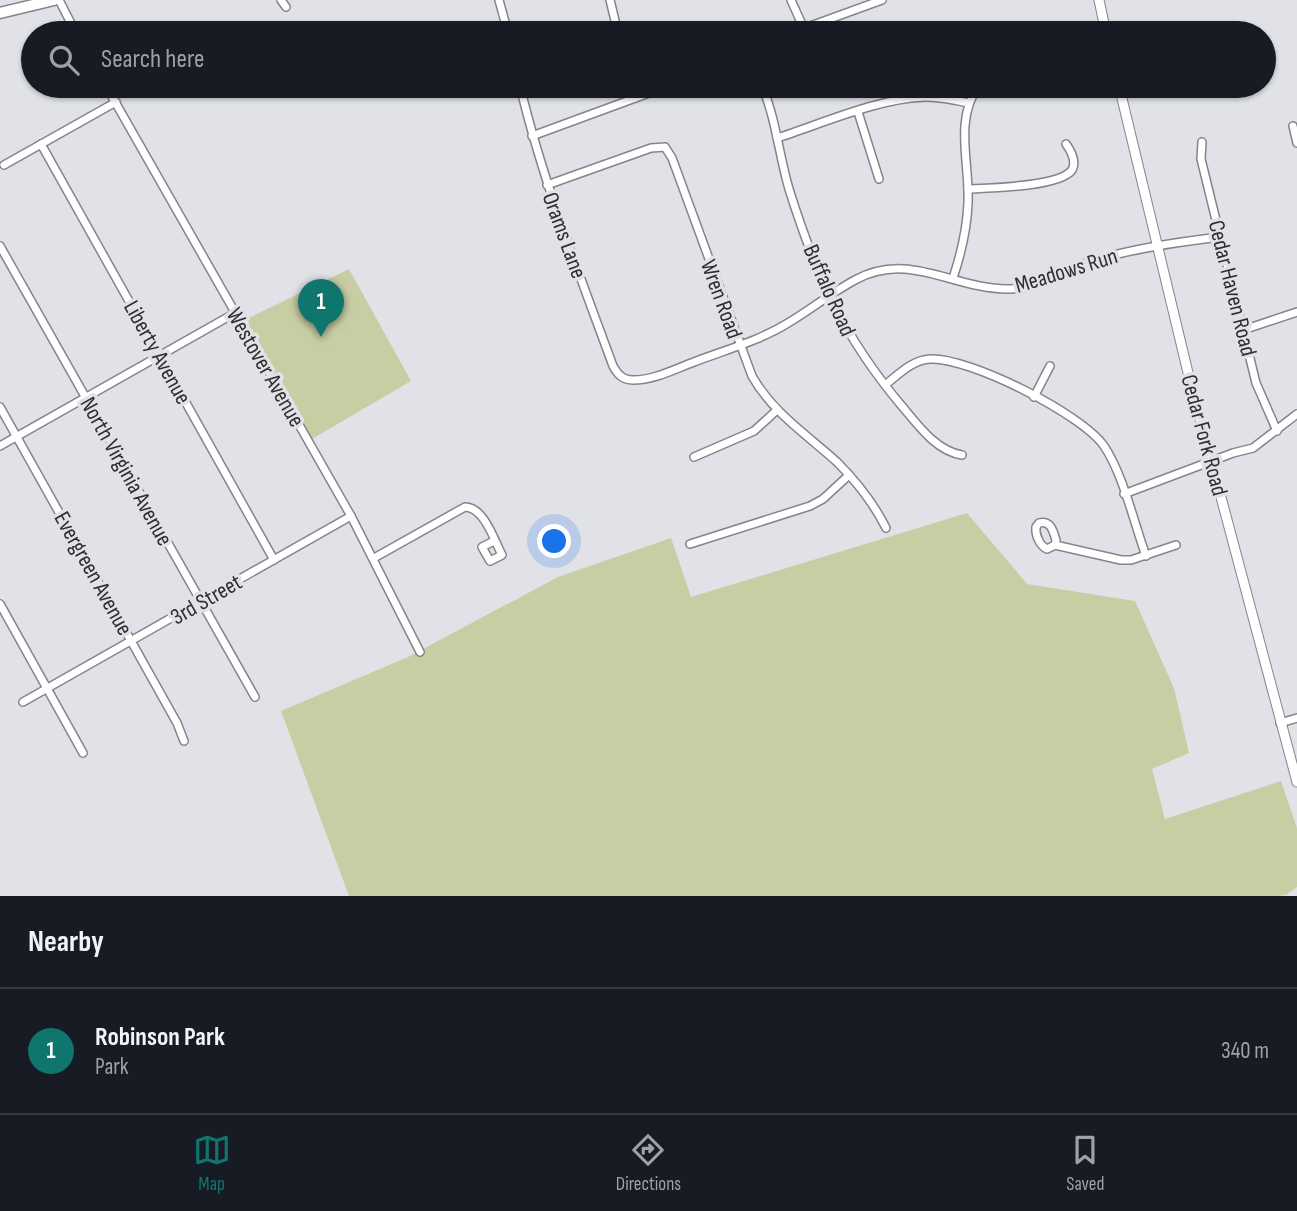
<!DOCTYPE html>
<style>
:root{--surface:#171b24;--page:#242831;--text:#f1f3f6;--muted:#9ea1a6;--line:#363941;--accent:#0f766e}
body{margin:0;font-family:"Sofia Sans Condensed",sans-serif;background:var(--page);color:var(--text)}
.you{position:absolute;left:555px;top:542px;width:24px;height:24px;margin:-18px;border:5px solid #fff;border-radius:50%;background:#1a73e8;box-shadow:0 0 0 10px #1a73e833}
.badge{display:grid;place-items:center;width:46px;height:46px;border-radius:50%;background:var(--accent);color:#fff;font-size:23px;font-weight:700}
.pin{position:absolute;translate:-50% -58px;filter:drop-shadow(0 2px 4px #0008)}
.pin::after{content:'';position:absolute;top:37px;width:24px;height:21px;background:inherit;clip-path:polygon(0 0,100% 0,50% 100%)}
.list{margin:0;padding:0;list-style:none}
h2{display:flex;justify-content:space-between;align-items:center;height:91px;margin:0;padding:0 28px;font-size:30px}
h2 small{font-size:23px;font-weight:400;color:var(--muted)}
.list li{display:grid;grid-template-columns:46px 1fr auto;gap:21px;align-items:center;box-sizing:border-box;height:126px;padding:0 28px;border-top:2px solid var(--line)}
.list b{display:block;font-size:26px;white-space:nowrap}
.list p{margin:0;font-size:23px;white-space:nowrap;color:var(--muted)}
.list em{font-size:23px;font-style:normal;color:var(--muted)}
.icon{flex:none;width:38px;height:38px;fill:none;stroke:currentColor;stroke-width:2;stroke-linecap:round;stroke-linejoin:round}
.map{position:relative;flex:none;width:1297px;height:896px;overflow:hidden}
.search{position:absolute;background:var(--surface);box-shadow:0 2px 5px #0004;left:21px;right:21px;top:21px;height:77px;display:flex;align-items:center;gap:18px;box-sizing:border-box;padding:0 24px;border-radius:38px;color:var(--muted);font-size:26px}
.sheet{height:217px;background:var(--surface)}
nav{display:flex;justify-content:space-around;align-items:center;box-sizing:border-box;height:98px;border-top:2px solid var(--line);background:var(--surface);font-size:19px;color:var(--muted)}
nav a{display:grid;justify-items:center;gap:4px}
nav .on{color:var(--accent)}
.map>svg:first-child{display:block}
.green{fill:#c8cea4}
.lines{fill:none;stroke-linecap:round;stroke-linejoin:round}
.minor-casing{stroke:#838589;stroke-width:10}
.tertiary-casing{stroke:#838589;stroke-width:11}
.primary-casing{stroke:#838589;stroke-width:13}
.minor{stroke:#fff;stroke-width:7}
.tertiary{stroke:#fff;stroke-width:9}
.primary{stroke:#fff;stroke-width:10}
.labels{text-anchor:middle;stroke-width:7;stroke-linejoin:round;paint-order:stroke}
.street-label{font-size:23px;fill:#2d2e30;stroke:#e1e2e7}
</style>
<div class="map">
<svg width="1297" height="896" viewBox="0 0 1297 896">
<rect width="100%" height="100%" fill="#e1e2e7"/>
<g class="green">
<path d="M349 269 411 381 312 439 245 320Z"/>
<path d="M967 513 1027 584 1135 601 1174 688 1189 753 1152 769 1165 819 1281 781 1297 828V887L1286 895 1279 896H349L281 711 408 657 558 577 671 538 691 597Z"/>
</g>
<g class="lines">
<g class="minor-casing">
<g id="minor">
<path d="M59 0 76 33"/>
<path d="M281 0 286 7"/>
<path d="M499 0 508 33"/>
<path d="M610 0 618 33"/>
<path d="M791 0 804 29"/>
<path d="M791 33 882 0"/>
<path d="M1091 33 1105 30"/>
<path d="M106 86 351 516 420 652"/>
<path d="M520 86C543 182 579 273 613 366 618 375 623 380 633 380 654 380 675 369 694 362 725 350 759 341 788 323 810 310 831 293 855 280 910 250 954 290 1010 289 1040 288 1066 268 1095 260 1136 248 1177 242 1220 237"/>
<path d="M631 86 635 98"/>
<path d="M762 86C776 119 779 155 789 189 816 275 843 336 901 405 918 425 936 451 962 455"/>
<path d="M858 112 879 179"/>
<path d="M1293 126 1297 143"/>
<path d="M532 136 668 86"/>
<path d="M777 138C821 124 879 98 925 97 940 97 954 100 969 103"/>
<path d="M1202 142 1201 159 1256 383 1277 431"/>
<path d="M41 144 274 560"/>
<path d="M4 165 116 102"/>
<path d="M547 185 651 148 665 147 672 158 752 376C773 413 806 434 837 462 857 482 873 502 886 528"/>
<path d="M968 189C989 188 1060 187 1072 170 1077 161 1071 151 1066 144"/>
<path d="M0 246 255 697"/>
<path d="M953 278C961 254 967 229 968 203 970 163 954 122 978 86"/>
<path d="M1243 330 1297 312"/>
<path d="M885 385C898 375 912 360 930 359 969 357 1082 414 1104 446 1123 474 1134 523 1146 556"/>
<path d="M1034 397 1050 366"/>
<path d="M0 407 177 723 184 741"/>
<path d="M0 446 235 313"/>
<path d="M694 457 754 431 777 410"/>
<path d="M1124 494 1233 453 1253 448 1297 414"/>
<path d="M690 544 810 506 823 499 849 475"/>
<path d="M1055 545 1056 540C1053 531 1051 520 1039 523L1036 527C1035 535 1040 546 1047 549L1055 545 1121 560H1131L1176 545"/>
<path d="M374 558 465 507C484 507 494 540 502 555L490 561 482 547 494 541"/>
<path d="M0 604 83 753"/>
<path d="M23 702 351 516"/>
<path d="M1280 723 1297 718"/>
</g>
</g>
<g class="tertiary-casing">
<g id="tertiary">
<path d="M1099 0 1106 33"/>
<path d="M1119 86 1190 381 1297 782"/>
</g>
</g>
<g class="primary-casing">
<path id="primary" d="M0 13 54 0"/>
</g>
<use href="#minor" class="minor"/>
<use href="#tertiary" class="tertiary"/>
<use href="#primary" class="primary"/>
</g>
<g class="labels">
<g class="street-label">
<text transform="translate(565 235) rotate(70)" y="8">Orams Lane</text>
<text transform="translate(1066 270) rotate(-17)" y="8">Meadows Run</text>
<text transform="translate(1233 288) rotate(76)" y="8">Cedar Haven Road</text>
<text transform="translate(830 290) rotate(66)" y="8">Buffalo Road</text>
<text transform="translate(722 299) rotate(70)" y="8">Wren Road</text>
<text transform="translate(158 352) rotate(61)" y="8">Liberty Avenue</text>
<text transform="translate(266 367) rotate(60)" y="8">Westover Avenue</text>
<text transform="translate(1205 435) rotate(75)" y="8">Cedar Fork Road</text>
<text transform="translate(127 471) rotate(61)" y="8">North Virginia Avenue</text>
<text transform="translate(94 573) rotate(61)" y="8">Evergreen Avenue</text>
<text transform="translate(206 599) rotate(-30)" y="8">3rd Street</text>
</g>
</g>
</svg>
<div class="you"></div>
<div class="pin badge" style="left:321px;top:337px">1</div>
<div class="search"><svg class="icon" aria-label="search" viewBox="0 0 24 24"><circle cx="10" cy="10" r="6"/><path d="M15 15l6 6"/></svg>Search here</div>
</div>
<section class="sheet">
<h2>Nearby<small></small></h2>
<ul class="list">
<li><span class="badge">1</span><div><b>Robinson Park</b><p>Park</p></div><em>340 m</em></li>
</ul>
</section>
<nav>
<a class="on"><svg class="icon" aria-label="map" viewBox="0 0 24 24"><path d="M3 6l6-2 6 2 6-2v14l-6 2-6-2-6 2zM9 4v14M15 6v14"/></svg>Map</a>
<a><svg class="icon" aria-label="directions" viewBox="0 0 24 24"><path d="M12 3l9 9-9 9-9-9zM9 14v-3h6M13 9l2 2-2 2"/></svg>Directions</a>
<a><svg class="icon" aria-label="saved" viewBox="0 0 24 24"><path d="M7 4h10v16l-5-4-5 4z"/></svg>Saved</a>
</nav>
